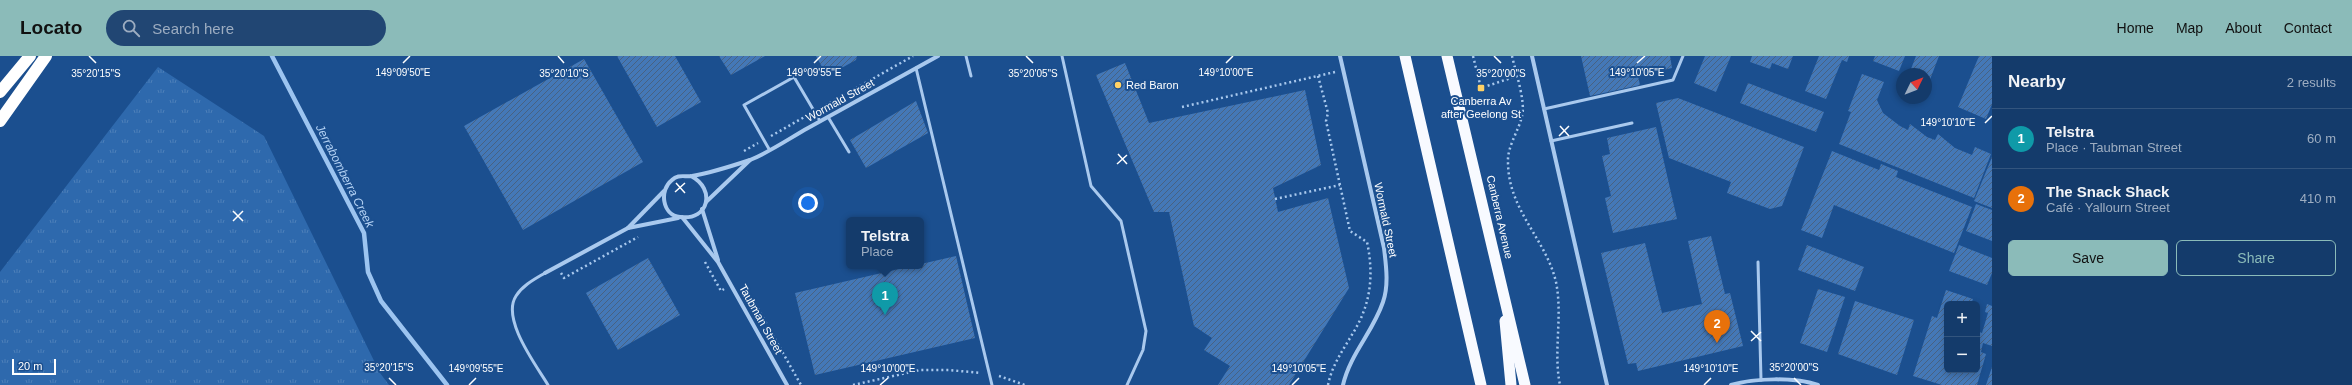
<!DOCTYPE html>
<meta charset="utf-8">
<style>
:root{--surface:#143b6b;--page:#214673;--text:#f1f3f6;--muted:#9dadc1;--line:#33557e;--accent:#8bbbb9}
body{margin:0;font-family:Arial,sans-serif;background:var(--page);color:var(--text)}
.controls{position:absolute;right:12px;bottom:12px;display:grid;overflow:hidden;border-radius:6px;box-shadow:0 2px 6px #0003}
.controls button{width:36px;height:36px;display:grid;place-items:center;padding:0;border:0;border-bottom:1px solid var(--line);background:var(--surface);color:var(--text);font:20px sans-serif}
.compass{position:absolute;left:1896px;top:12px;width:36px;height:36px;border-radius:50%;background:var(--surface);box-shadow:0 2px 6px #0003;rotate:47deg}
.scale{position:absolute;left:12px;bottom:10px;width:44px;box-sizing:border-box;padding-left:4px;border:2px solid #fff;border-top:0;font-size:11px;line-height:14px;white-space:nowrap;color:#fff;-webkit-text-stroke:3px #1b4f8f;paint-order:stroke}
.you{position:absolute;left:808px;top:147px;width:14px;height:14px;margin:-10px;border:3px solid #fff;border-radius:50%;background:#1a73e8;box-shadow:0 0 0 6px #1a73e833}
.badge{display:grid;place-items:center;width:26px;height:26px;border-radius:50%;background:var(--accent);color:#fff;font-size:13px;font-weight:700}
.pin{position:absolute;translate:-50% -33px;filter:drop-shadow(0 1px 2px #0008)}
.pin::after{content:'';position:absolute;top:21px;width:14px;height:12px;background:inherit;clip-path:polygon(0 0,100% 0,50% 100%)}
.popup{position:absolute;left:846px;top:161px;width:78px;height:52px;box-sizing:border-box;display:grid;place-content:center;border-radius:6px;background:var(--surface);filter:drop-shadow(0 1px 3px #0005);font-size:13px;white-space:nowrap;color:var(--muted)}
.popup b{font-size:15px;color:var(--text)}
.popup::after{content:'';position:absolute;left:50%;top:100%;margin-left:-8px;border:8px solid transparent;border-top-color:var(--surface)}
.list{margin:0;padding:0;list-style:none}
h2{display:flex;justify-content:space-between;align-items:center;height:52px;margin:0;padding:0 16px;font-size:17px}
h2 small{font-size:13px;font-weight:400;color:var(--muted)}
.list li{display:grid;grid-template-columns:26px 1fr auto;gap:12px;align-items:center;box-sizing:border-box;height:60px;padding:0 16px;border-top:1px solid var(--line)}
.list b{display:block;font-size:15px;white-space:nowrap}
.list p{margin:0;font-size:13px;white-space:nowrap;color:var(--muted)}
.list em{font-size:13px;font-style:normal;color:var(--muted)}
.actions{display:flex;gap:8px;padding:12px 16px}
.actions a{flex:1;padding:9px 0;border:1px solid var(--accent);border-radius:6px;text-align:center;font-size:14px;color:var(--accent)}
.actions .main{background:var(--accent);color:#111}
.icon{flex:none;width:22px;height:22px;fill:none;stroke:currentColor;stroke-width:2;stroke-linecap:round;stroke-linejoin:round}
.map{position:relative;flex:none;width:1992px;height:329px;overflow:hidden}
header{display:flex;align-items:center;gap:24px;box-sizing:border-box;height:56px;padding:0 20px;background:var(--accent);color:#111}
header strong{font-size:19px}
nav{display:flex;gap:22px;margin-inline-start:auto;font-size:14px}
.search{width:280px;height:36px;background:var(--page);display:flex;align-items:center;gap:10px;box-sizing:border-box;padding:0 14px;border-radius:22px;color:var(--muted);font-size:15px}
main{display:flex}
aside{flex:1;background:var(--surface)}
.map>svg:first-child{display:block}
.grass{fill:url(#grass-tufts)}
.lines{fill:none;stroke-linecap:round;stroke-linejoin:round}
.stream{stroke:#9cc4f0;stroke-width:4.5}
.building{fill:url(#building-hatch)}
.path{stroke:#a9c9ee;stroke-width:2.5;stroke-dasharray:2 3;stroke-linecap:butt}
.service{stroke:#a9c9ee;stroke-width:3}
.minor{stroke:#a9c9ee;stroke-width:4}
.trunk{stroke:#f8faff;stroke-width:11}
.motorway{stroke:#fff;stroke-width:12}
.ticks{fill:none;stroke:#fff;stroke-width:1.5}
.poi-dot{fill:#ffd166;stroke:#1b4f8f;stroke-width:1.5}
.labels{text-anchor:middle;stroke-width:4;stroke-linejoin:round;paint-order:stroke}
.poi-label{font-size:11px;fill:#fff;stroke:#1b4f8f;text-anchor:start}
.street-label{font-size:11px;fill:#fff;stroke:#1b4f8f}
.water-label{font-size:12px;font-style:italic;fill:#b5d3f5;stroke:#1b4f8f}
.ticks-label{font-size:10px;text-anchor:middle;fill:#fff;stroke:#1b4f8f;stroke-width:4;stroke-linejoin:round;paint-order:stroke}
</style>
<header>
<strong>Locato</strong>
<div class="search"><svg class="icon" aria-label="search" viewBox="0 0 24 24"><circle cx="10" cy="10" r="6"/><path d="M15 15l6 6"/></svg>Search here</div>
<nav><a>Home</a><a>Map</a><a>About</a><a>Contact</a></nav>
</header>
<main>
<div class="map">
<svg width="1992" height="329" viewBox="0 0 1992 329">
<defs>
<pattern id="grass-tufts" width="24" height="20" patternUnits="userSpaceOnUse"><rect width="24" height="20" fill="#2e69ad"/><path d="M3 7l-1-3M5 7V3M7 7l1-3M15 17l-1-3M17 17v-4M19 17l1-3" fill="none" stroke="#4d80b9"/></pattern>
<pattern id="building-hatch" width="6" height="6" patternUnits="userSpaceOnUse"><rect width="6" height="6" fill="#4478b7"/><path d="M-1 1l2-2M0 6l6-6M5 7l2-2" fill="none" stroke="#486282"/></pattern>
</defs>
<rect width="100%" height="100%" fill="#1b4f8f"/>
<path class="grass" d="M158 11 264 80 380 317 389 329H0V216Z"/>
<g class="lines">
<path class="stream" d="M272 0 364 177 368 216 381 245 447 329"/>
</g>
<g class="building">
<path d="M617 0H675L701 46 657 71Z"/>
<path d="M719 0H765L731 19Z"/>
<path d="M816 0H857L856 4 827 20Z"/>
<path d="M1581 0H1670L1672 12 1638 20 1640 29 1590 40Z"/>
<path d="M1705 0H1731L1716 36 1694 27Z"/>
<path d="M1752 0H1793L1788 13 1772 7 1770 13 1750 6Z"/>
<path d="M1819 0H1849L1847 6 1842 4 1826 43 1805 35Z"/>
<path d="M1875 0H1905L1899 15 1873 5Z"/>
<path d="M1916 0H1939L1926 34V18H1909Z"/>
<path d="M1979 0H1992V48L1986 63 1958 51Z"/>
<path d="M584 3 643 106 523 174 464 70Z"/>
<path d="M1125 7 1149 67 1305 34 1321 109 1273 132 1278 156 1328 142 1349 232 1289 329H1218L1230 310 1204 294 1212 282 1194 270 1169 156H1154L1096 19Z"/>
<path d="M1862 18 1884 26 1877 44 1883 57 1900 70 1908 74 1910 68 1927 81 1935 84 1938 78 1955 92 1972 99 1975 91 1991 98 1974 142 1839 88 1851 56 1848 55Z"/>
<path d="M1748 27 1824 56 1816 76 1740 47Z"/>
<path d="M1678 42 1804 91 1782 150 1770 153 1727 137 1731 126 1669 102 1656 47Z"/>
<path d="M916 45 928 77 866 112 850 84Z"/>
<path d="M1656 71 1677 163 1613 177 1605 142 1611 140 1602 100 1610 98 1607 82Z"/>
<path d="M1832 95 1879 114 1881 108 1898 115 1896 121 1972 151 1954 197 1834 149 1822 182 1801 174Z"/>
<path d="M1992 101V152L1974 145Z"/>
<path d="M1976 148 1992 154V185L1966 175Z"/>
<path d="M1711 180 1725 238 1730 237 1743 290 1638 315 1636 307 1628 308 1601 197 1645 187 1662 257 1702 248 1688 185Z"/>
<path d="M1807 189 1864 211 1855 235 1798 214Z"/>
<path d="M1959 189 1992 202V217L1987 229 1949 215Z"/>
<path d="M956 200 975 282 815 319 795 237 912 210H921V208Z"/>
<path d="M648 202 680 259 618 294 586 237Z"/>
<path d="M1818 233 1845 241 1827 296 1800 287Z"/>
<path d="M1946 234 1973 243 1971 248H1947V314H1977V275L1982 277 1988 257 1985 256 1987 248 1992 250V290L1983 287 1981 296 1986 298 1977 329H1942L1913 320 1932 260 1937 262Z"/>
<path d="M1855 245 1914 264 1897 319 1838 298Z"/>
<path d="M1992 311V329H1986Z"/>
</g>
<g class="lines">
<g class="path">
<path d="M1473 0 1481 32 1517 20"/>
<path d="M1512 0C1515 14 1526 46 1522 60 1519 74 1507 91 1508 106 1508 154 1546 183 1556 226 1563 261 1553 295 1560 329"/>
<path d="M1318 20 1328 57 1326 65 1350 175 1367 186C1374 219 1371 248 1353 277 1343 294 1332 309 1328 329"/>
<path d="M1182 51 1335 16"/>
<path d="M821 52 913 0"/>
<path d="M771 80 808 59"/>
<path d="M744 95 758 87"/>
<path d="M1275 143 1340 129"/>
<path d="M705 206 721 235 724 233"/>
<path d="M561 217 564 222 638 181"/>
<path d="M753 244 801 329"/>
<path d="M999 320 1025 329"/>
<path d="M853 329 920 314H949L981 317"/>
</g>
<g class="service">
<path d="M966 0 971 20"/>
<path d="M1062 0 1091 130 1121 165 1146 275 1143 294 1127 329"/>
<path d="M916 12 992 329"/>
<path d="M1544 53 1673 24 1683 0"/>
<path d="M828 61 849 96"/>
<path d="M1551 85 1632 67"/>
<path d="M769 93 744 49 794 21 820 65"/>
<path d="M1758 206 1761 324"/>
<path d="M545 217C535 223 523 229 516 240 501 263 536 309 548 329"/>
</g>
<g class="minor">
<path d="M1340 0 1384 192C1386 209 1389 229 1383 246 1373 276 1350 298 1343 329"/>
<path d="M1532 0 1607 329"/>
<path d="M691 120C716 133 709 165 680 161 662 159 659 134 672 124 678 118 684 121 692 120 710 117 732 110 750 104 770 96 790 82 808 72 852 48 895 24 938 0"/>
<path d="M706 146 750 104"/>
<path d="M702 153 718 204"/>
<path d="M682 161 718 206 787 329"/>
<path d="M628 172 664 135"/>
<path d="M545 217 628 172 678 162"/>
<path d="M1731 329C1755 322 1794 321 1818 329"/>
</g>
<g class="trunk">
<path d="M1405 0 1481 329"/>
<path d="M1447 0 1525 329"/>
<path d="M1505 265 1511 329"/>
</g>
<g class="motorway">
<path d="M0 36 30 0"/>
<path d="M0 65 46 0"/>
</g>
</g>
<path class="ticks" d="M89 0 96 7M558 0 564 7M1026 0 1033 7M1494 0 1501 7M403 7 410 0M814 7 821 0M1226 7 1233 0M1637 7 1645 0M1985 67 1992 60M1560 70 1569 80M1559 80 1569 70M1118 98 1127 108M1117 108 1127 99M676 127 685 137M675 136 685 127M233 155 243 165M233 165 243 155M1751 275 1761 285M1751 285 1761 276M389 322 396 329M1794 322 1801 329M469 329 476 322M880 329 888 322M1292 329 1299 322M1704 329 1711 322"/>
<g class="poi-dot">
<circle cx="1118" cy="29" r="4"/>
<rect x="1477" y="28" width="8" height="8" rx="2"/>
</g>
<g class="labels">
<g class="poi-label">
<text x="1126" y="33">Red Baron</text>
<text x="1481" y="49" text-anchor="middle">Canberra Av<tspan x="1481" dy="13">after Geelong St</tspan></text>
</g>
<g class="street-label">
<text transform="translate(840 44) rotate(-29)" y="4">Wormald Street</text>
<text transform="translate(1500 161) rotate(77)" y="4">Canberra Avenue</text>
<text transform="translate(1386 164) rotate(78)" y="4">Wormald Street</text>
<text transform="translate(761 263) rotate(61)" y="4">Taubman Street</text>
</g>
<g class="water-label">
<text transform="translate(345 120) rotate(63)" y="4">Jerrabomberra Creek</text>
</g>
</g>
<g class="ticks-label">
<text x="403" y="20">149°09'50"E</text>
<text x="814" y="20">149°09'55"E</text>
<text x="1226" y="20">149°10'00"E</text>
<text x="1637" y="20">149°10'05"E</text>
<text x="96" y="21">35°20'15"S</text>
<text x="564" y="21">35°20'10"S</text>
<text x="1033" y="21">35°20'05"S</text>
<text x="1501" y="21">35°20'00"S</text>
<text x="1948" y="70">149°10'10"E</text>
<text x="389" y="315">35°20'15"S</text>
<text x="1794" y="315">35°20'00"S</text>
<text x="476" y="316">149°09'55"E</text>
<text x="888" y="316">149°10'00"E</text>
<text x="1299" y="316">149°10'05"E</text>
<text x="1711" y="316">149°10'10"E</text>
</g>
</svg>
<div class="controls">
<button>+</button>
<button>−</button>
</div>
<svg class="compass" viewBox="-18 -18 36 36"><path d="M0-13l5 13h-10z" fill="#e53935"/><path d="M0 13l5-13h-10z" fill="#9dadc1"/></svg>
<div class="scale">20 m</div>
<div class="you"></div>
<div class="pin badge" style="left:885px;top:259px;background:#0f9aa8">1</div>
<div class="popup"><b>Telstra</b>Place</div>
<div class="pin badge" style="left:1717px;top:287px;background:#e8710a">2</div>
</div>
<aside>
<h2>Nearby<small>2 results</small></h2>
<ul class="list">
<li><span class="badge" style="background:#0f9aa8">1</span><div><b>Telstra</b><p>Place · Taubman Street</p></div><em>60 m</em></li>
<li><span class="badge" style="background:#e8710a">2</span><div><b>The Snack Shack</b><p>Café · Yallourn Street</p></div><em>410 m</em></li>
</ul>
<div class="actions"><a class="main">Save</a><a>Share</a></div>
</aside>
</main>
